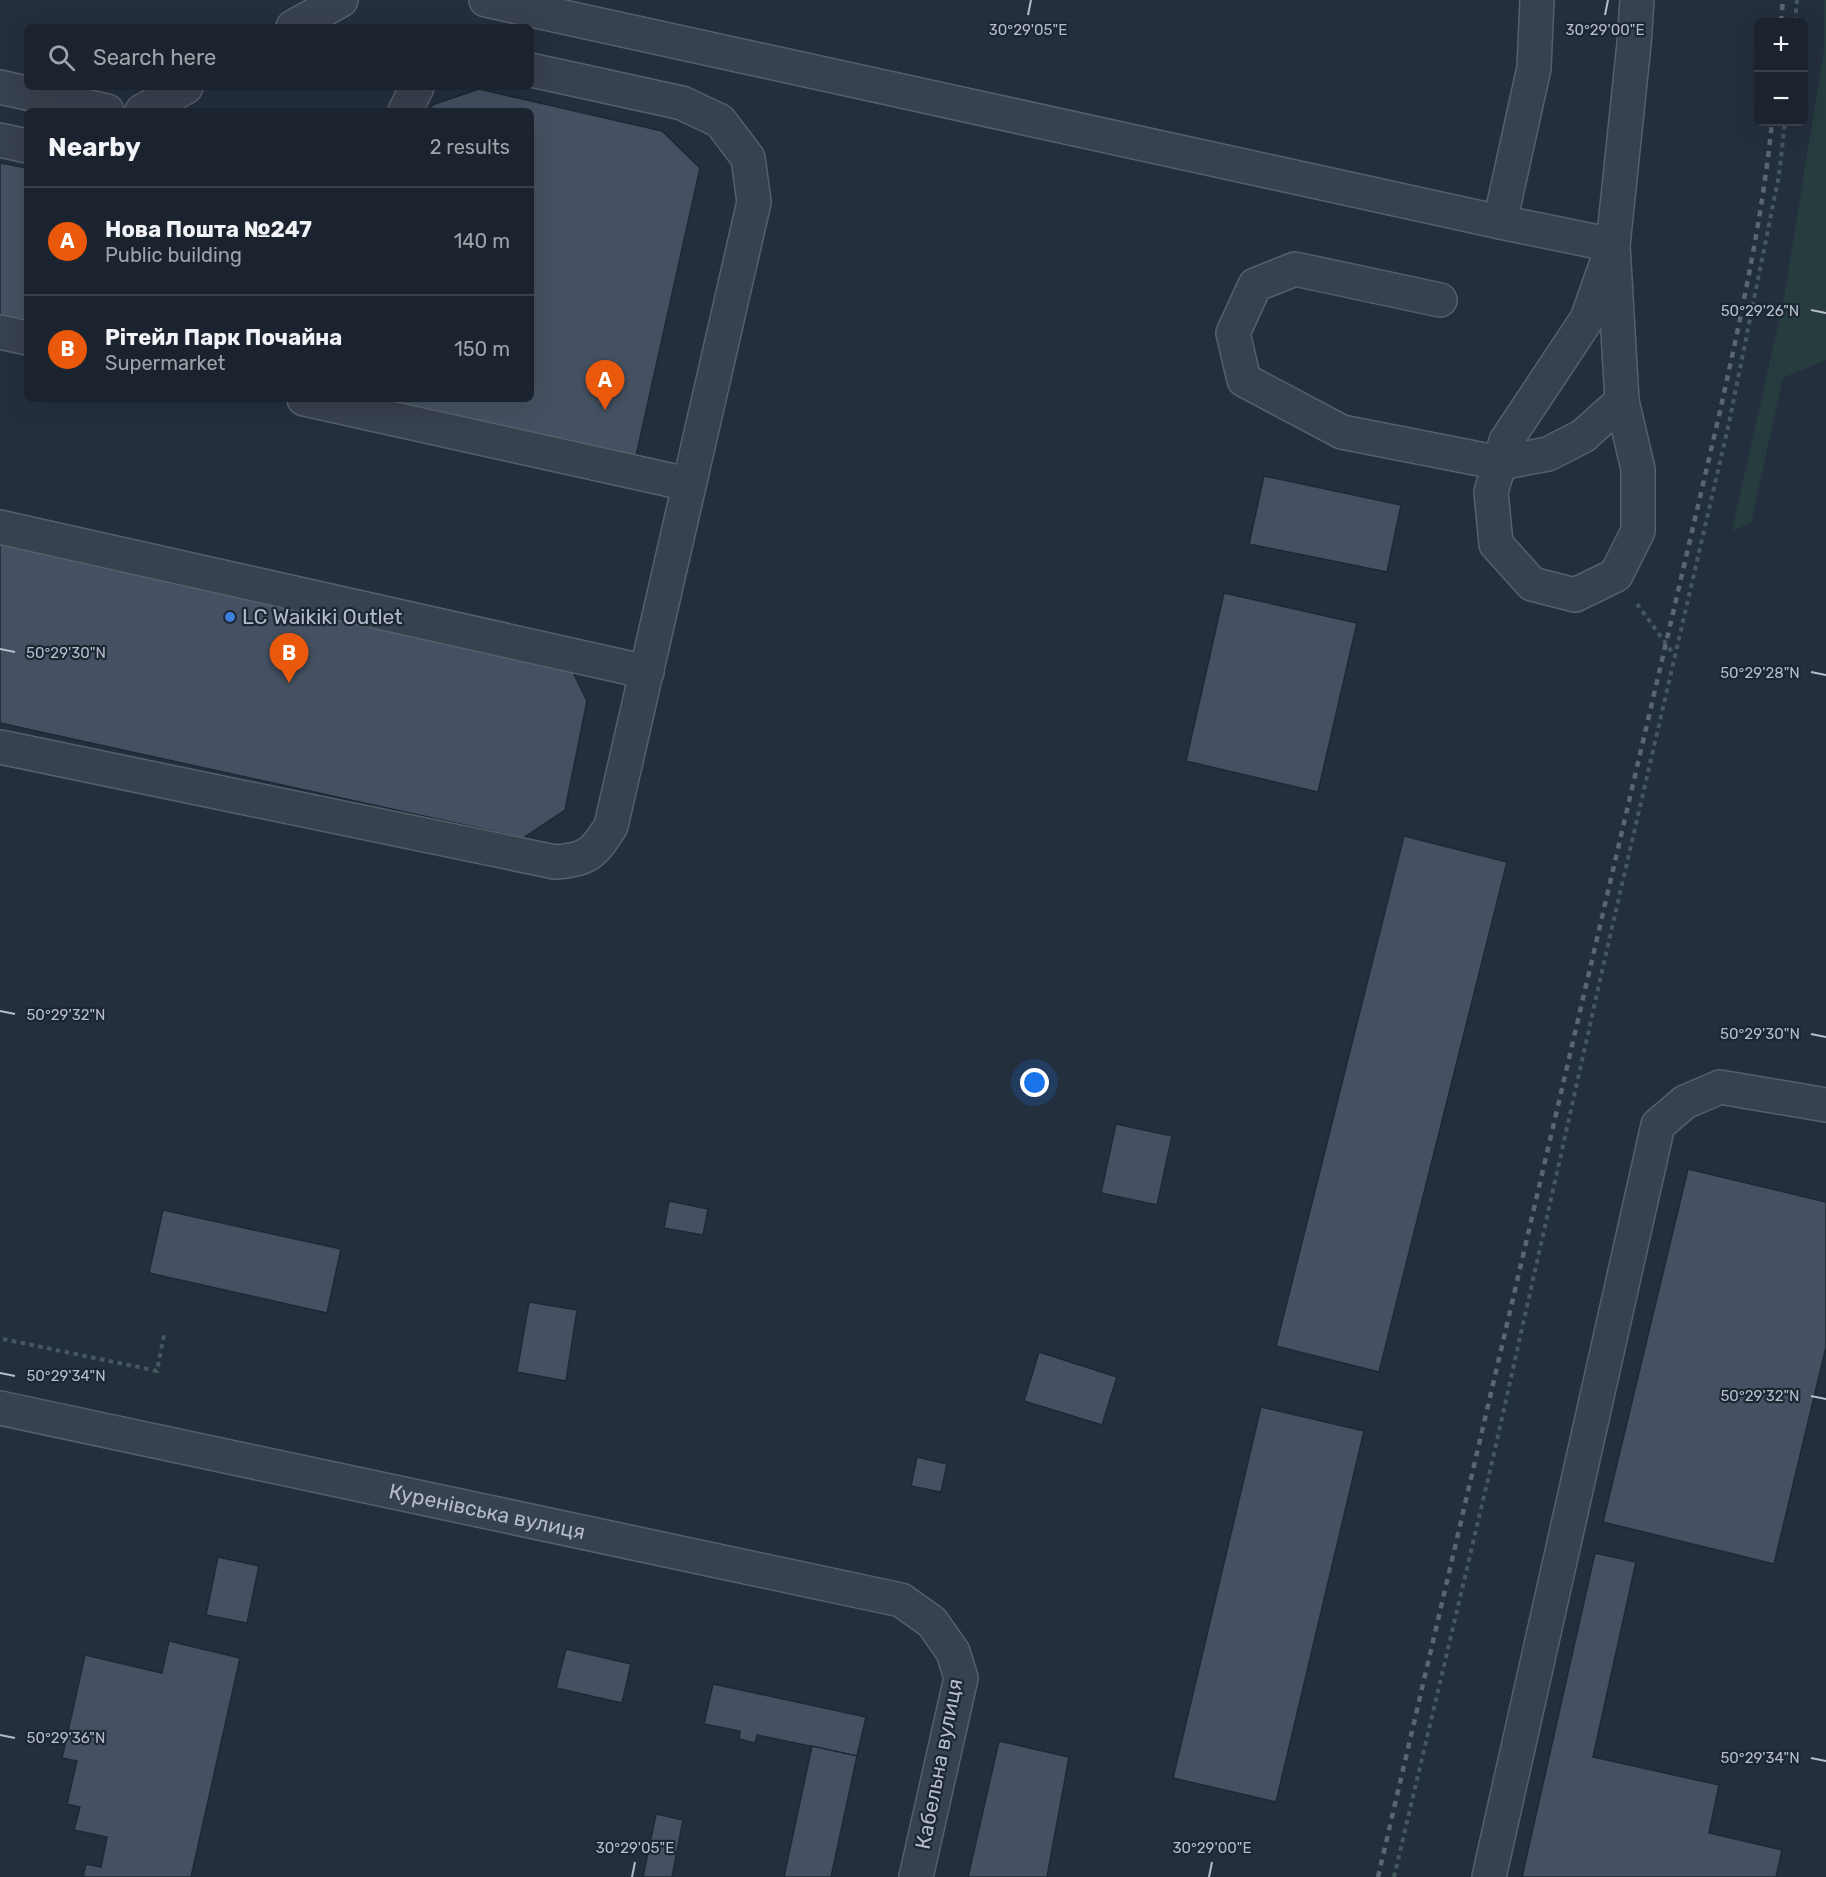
<!DOCTYPE html>
<meta charset="utf-8">
<style>
:root{--surface:#1b232e;--page:#242b36;--text:#f1f3f6;--muted:#a0a4aa;--line:#39404a;--accent:#ea580c}
body{margin:0;font-family:Rubik,sans-serif;background:var(--page);color:var(--text)}
.controls{position:absolute;right:18px;top:18px;display:grid;overflow:hidden;border-radius:9px;box-shadow:0 6px 24px #0002}
.controls button{width:54px;height:54px;display:grid;place-items:center;padding:0;border:0;border-bottom:2px solid var(--line);background:var(--surface);color:var(--text);font:30px sans-serif}
.you{position:absolute;left:1035px;top:1083px;width:21px;height:21px;margin:-15px;border:4px solid #fff;border-radius:50%;background:#1a73e8;box-shadow:0 0 0 9px #1a73e833}
.badge{display:grid;place-items:center;width:39px;height:39px;border-radius:50%;background:var(--accent);color:#fff;font-size:20px;font-weight:700}
.pin{position:absolute;translate:-50% -50px;filter:drop-shadow(0 2px 3px #0008)}
.pin::after{content:'';position:absolute;top:32px;width:21px;height:18px;background:inherit;clip-path:polygon(0 0,100% 0,50% 100%)}
.list{margin:0;padding:0;list-style:none}
h2{display:flex;justify-content:space-between;align-items:center;height:78px;margin:0;padding:0 24px;font-size:26px}
h2 small{font-size:20px;font-weight:400;color:var(--muted)}
.list li{display:grid;grid-template-columns:39px 1fr auto;gap:18px;align-items:center;box-sizing:border-box;height:108px;padding:0 24px;border-top:2px solid var(--line)}
.list b{display:block;font-size:22px;white-space:nowrap}
.list p{margin:0;font-size:20px;white-space:nowrap;color:var(--muted)}
.list em{font-size:20px;font-style:normal;color:var(--muted)}
.icon{flex:none;width:33px;height:33px;fill:none;stroke:currentColor;stroke-width:2;stroke-linecap:round;stroke-linejoin:round}
.map{position:relative;flex:none;width:1826px;height:1877px;overflow:hidden}
.search{position:absolute;background:var(--surface);box-shadow:0 6px 24px #0002;left:24px;top:24px;width:510px;height:66px;display:flex;align-items:center;gap:15px;box-sizing:border-box;padding:0 21px;border-radius:9px;color:var(--muted);font-size:22px}
.panel{position:absolute;background:var(--surface);box-shadow:0 6px 24px #0002;left:24px;top:108px;width:510px;height:294px;border-radius:9px}
.map>svg:first-child{display:block}
.green{fill:#263c3f}
.building{fill:#455162;stroke:#1f2835;stroke-width:1.5}
.lines{fill:none;stroke-linecap:round;stroke-linejoin:round}
.minor-casing{stroke:#565f6c;stroke-width:36}
.path{stroke:#44595c;stroke-width:4;stroke-dasharray:4.5 4.5;stroke-linecap:butt}
.minor{stroke:#38414e;stroke-width:33}
.rail{stroke:#5a6575;stroke-width:4.5;stroke-dasharray:6 6;stroke-linecap:butt}
.ticks{fill:none;stroke:#b4bcc9;stroke-width:2}
.shop-dot{fill:#3f7fe0;stroke:#1d2633;stroke-width:2}
.labels{text-anchor:middle;stroke-width:4.5;stroke-linejoin:round;paint-order:stroke}
.poi-label{font-size:21px;fill:#b4bcc9;stroke:#1d2633;text-anchor:start}
.street-label{font-size:21px;fill:#b4bcc9;stroke:#1d2633}
.ticks-label{font-size:15px;text-anchor:middle;fill:#b4bcc9;stroke:#1d2633;stroke-width:4.5;stroke-linejoin:round;paint-order:stroke}
</style>
<div class="map">
<svg width="1826" height="1877" viewBox="0 0 1826 1877">
<rect width="100%" height="100%" fill="#242f3e"/>
<path class="green" d="M1824 0H1826V360L1783 378 1751 523 1732 531 1784 298 1824 49Z"/>
<g class="building">
<path d="M479 89 662 131 700 168 636 456 380 399H531V111H431L432 105Z"/>
<path d="M0 163 27 168V321L0 315Z"/>
<path d="M1264 476 1401 505 1387 572 1249 544Z"/>
<path d="M0 541 570 666 587 701 565 810 523 838 0 723Z"/>
<path d="M1224 593 1357 623 1318 792 1186 761Z"/>
<path d="M1404 836 1507 862 1379 1372 1276 1346Z"/>
<path d="M1116 1124 1172 1136 1157 1205 1101 1193Z"/>
<path d="M1688 1169 1826 1202V1347L1774 1564 1603 1522Z"/>
<path d="M669 1201 708 1209 703 1235 664 1228Z"/>
<path d="M163 1210 341 1249 327 1313 149 1273Z"/>
<path d="M529 1302 577 1310 566 1381 517 1372Z"/>
<path d="M1039 1352 1117 1377 1102 1425 1024 1401Z"/>
<path d="M1261 1407 1364 1431 1276 1802 1173 1778Z"/>
<path d="M917 1457 947 1464 941 1492 911 1486Z"/>
<path d="M1595 1553 1636 1562 1593 1757 1719 1785 1709 1833 1782 1850 1776 1877H1522Z"/>
<path d="M218 1557 259 1566 247 1623 206 1615Z"/>
<path d="M169 1641 240 1658 191 1877H83L86 1864 101 1867 107 1837 74 1830 80 1807 67 1804 77 1761 62 1758 85 1655 162 1673Z"/>
<path d="M566 1649 631 1664 622 1703 556 1688Z"/>
<path d="M713 1684 866 1717 857 1756 757 1735 755 1743 739 1739 740 1731 704 1724Z"/>
<path d="M999 1741 1069 1757 1047 1877H968Z"/>
<path d="M812 1746 857 1756 831 1877H784Z"/>
<path d="M656 1814 683 1820 672 1877H643Z"/>
</g>
<g class="lines">
<g class="minor-casing">
<g id="minor">
<path d="M486 0 1500 222 1613 245"/>
<path d="M293 27 341 0"/>
<path d="M0 87 107 111"/>
<path d="M142 111 186 87"/>
<path d="M405 111 417 87"/>
<path d="M0 140 27 146"/>
<path d="M1500 222 1534 68 1537 0"/>
<path d="M1613 245 1587 319 1506 441 1491 492 1496 544 1532 584 1575 595 1616 575 1638 531V469L1622 401 1613 245 1634 44 1637 0"/>
<path d="M1440 300 1295 269 1255 285 1233 333 1244 380 1342 432 1500 463 1548 454 1583 436 1622 401"/>
<path d="M0 332 27 338"/>
<path d="M304 399 688 484"/>
<path d="M0 527 647 672"/>
<path d="M0 747 555 862C588 860 594 853 611 826L754 202 748 158 720 121 682 103 531 70"/>
<path id="s1" d="M0 1408 901 1600 932 1622 953 1652 961 1678 916 1877"/>
<path d="M1489 1877 1658 1125 1685 1102 1720 1087 1826 1105"/>
</g>
</g>
<g class="path">
<path d="M1795 22 1797 0"/>
<path d="M1637 604 1675 656"/>
<path d="M3 1339 157 1371 164 1335"/>
<path d="M1394 1877 1493 1458 1607 949 1729 423 1779 175 1785 122"/>
</g>
<use href="#minor" class="minor"/>
<g class="rail">
<path d="M1781 22 1783 0"/>
<path d="M1378 1877 1718 420C1740 321 1762 222 1772 122"/>
</g>
</g>
<path class="ticks" d="M1028 15 1031 0M1605 15 1608 0M1811 310 1826 313M0 649 15 652M1811 672 1826 675M0 1011 15 1014M1811 1034 1826 1037M0 1373 15 1376M1811 1396 1826 1399M0 1735 15 1738M1811 1758 1826 1761M632 1877 635 1862M1209 1877 1212 1862"/>
<circle class="shop-dot" cx="230" cy="617" r="6"/>
<g class="labels">
<g class="poi-label">
<text x="242" y="624">LC Waikiki Outlet</text>
</g>
<g class="street-label">
<text dy="7" stroke="none"><textPath href="#s1" startOffset="498">Куренівська вулиця</textPath></text>
<text transform="translate(939 1764) rotate(-79)" y="7">Кабельна вулиця</text>
</g>
</g>
<g class="ticks-label">
<text x="1028" y="35">30°29'05"E</text>
<text x="1605" y="35">30°29'00"E</text>
<text x="1760" y="316">50°29'26"N</text>
<text x="66" y="658">50°29'30"N</text>
<text x="1760" y="678">50°29'28"N</text>
<text x="66" y="1020">50°29'32"N</text>
<text x="1760" y="1039">50°29'30"N</text>
<text x="66" y="1381">50°29'34"N</text>
<text x="1760" y="1401">50°29'32"N</text>
<text x="66" y="1743">50°29'36"N</text>
<text x="1760" y="1763">50°29'34"N</text>
<text x="635" y="1853">30°29'05"E</text>
<text x="1212" y="1853">30°29'00"E</text>
</g>
</svg>
<div class="controls">
<button>+</button>
<button>−</button>
</div>
<div class="you"></div>
<div class="pin badge" style="left:605px;top:410px">A</div>
<div class="pin badge" style="left:289px;top:683px">B</div>
<div class="search"><svg class="icon" aria-label="search" viewBox="0 0 24 24"><circle cx="10" cy="10" r="6"/><path d="M15 15l6 6"/></svg>Search here</div>
<section class="panel">
<h2>Nearby<small>2 results</small></h2>
<ul class="list">
<li><span class="badge">A</span><div><b>Нова Пошта №247</b><p>Public building</p></div><em>140 m</em></li>
<li><span class="badge">B</span><div><b>Рітейл Парк Почайна</b><p>Supermarket</p></div><em>150 m</em></li>
</ul>
</section>
</div>
